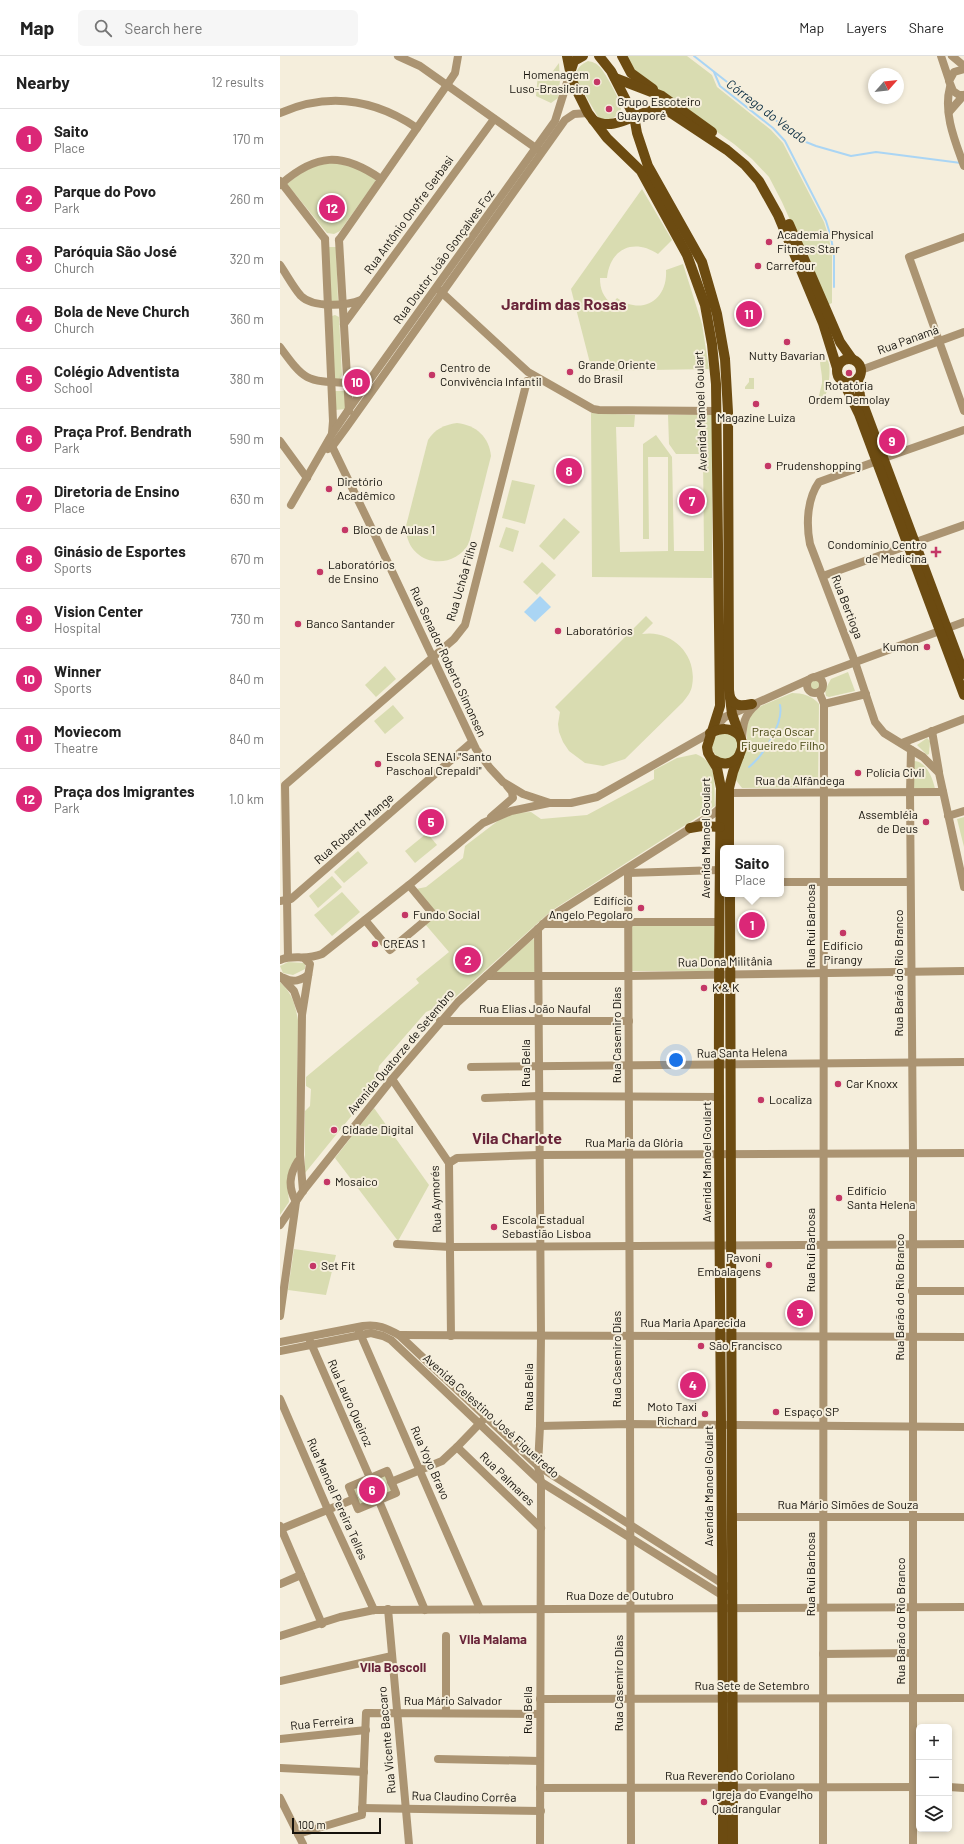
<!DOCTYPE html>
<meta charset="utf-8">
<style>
:root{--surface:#fff;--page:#f6f6f6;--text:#222;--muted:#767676;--line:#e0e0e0;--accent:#db2777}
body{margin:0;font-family:Barlow,sans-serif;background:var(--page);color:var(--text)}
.controls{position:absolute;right:12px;bottom:12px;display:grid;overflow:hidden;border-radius:6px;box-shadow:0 2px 6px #0003}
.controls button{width:36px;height:36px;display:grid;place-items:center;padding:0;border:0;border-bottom:1px solid var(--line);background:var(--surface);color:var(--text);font:20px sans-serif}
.compass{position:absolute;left:588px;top:12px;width:36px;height:36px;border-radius:50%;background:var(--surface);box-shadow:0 2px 6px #0003;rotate:63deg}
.scale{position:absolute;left:12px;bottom:10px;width:89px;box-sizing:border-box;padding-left:4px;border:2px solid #14110b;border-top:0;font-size:11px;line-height:14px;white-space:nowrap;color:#14110b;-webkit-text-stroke:3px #f5eedc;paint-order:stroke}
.you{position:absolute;left:396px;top:1004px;width:14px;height:14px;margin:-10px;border:3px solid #fff;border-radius:50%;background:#1a73e8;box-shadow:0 0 0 6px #1a73e833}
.badge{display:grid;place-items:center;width:26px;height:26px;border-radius:50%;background:var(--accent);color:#fff;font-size:13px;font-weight:700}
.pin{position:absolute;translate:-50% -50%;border:2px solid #fff;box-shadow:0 1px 4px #0006}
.popup{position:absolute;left:440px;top:789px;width:64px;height:52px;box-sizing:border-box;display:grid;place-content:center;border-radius:6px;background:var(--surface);filter:drop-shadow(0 1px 3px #0005);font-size:13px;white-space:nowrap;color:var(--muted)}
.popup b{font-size:15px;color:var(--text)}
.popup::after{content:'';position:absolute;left:50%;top:100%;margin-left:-8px;border:8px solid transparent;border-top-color:var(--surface)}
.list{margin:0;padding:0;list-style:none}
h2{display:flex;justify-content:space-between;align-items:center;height:52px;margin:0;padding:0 16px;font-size:17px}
h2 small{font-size:13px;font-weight:400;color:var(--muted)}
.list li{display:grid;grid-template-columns:26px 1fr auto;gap:12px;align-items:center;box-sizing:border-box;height:60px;padding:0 16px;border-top:1px solid var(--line)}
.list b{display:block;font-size:15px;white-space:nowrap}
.list p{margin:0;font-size:13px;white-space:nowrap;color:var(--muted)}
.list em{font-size:13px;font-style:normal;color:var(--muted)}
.icon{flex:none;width:22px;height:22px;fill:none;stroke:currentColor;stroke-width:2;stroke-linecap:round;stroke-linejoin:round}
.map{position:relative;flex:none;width:684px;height:1788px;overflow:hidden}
header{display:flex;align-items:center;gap:24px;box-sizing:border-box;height:56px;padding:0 20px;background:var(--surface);border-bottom:1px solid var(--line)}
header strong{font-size:19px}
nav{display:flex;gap:22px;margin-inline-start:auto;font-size:14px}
.search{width:280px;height:36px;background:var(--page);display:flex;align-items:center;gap:10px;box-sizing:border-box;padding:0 14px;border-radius:6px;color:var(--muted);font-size:15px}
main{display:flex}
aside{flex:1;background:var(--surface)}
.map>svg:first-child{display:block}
.green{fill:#d9dcb1}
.water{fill:#aad5f4}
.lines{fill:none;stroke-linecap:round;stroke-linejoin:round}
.stream{stroke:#aad5f4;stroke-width:2}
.minor{stroke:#ab9472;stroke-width:8}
.major{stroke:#6c4b11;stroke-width:10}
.poi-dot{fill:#c43766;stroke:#f5eedc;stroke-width:1.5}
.labels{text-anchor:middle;stroke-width:4;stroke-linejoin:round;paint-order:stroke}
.poi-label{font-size:12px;fill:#14110b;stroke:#f5eedc;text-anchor:start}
.street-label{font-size:12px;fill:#14110b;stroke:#f5eedc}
.park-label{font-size:12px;fill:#474711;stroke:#f5eedc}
.water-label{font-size:13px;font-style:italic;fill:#092c42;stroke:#f5eedc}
.neighbourhood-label{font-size:13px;font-weight:bold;fill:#692439;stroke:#f5eedc}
.district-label{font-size:16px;font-weight:bold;fill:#692439;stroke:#f5eedc}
</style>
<header>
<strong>Map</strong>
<div class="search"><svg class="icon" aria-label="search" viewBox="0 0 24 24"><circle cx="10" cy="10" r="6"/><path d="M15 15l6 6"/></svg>Search here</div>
<nav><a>Map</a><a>Layers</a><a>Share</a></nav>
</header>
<main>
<aside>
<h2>Nearby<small>12 results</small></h2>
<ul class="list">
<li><span class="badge">1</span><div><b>Saito</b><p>Place</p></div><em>170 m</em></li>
<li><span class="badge">2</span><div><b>Parque do Povo</b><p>Park</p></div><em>260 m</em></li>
<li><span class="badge">3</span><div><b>Paróquia São José</b><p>Church</p></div><em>320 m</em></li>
<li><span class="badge">4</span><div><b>Bola de Neve Church</b><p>Church</p></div><em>360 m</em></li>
<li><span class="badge">5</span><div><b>Colégio Adventista</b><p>School</p></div><em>380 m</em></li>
<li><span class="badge">6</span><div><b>Praça Prof. Bendrath</b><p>Park</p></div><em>590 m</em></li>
<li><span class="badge">7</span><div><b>Diretoria de Ensino</b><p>Place</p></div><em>630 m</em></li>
<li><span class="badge">8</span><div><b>Ginásio de Esportes</b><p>Sports</p></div><em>670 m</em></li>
<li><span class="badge">9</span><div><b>Vision Center</b><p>Hospital</p></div><em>730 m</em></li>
<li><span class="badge">10</span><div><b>Winner</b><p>Sports</p></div><em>840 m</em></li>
<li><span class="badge">11</span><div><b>Moviecom</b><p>Theatre</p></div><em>840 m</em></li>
<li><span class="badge">12</span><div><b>Praça dos Imigrantes</b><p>Park</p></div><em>1.0 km</em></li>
</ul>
</aside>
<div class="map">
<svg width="684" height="1788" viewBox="0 0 684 1788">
<rect width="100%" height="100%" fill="#f5eedc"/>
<g class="green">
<path d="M346 0H407L432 19 437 31 491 74 503 87 544 166 549 182 552 200V247L548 249 502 146 489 121 472 103 454 88 353 16Z"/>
<path d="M308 5C313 6 316 7 320 11 325 17 342 46 341 53 340 57 337 60 333 62 328 65 323 64 318 61L295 21C297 12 300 9 308 5Z"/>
<path d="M279 7 280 24 278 42 271 47 256 40 258 18 267 23Z"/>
<path d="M46 105 77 112 95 123V126L60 175 54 178 47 177 7 128 21 117Z"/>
<path d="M362 133 392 184 378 198C354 182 330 192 327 222H320C320 233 323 241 332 248L337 242C362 260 388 244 386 214L403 208 422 268 429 313 312 315 291 233Z"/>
<path d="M48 191H56L58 245H51Z"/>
<path d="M55 259 59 261 62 319 60 323H54L52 260Z"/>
<path d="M541 297C543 299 546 302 548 305 552 313 548 344 539 350 538 339 540 337 542 327 543 317 538 307 541 297Z"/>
<path d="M469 322H474V333H465V331L469 326Z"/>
<path d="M53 335H65L66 353 55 354Z"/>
<path d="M311 357 355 359 354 371H336L340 496 388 495V401H368L369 483H363V388L376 379 392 401 394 495H424L423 398H396L389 388 388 359 432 358V522L312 521Z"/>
<path d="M177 367C196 369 209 381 211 400L189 487C172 518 125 508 126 470L148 384C155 373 164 369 177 367Z"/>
<path d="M232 424 255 429 245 468 222 462Z"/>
<path d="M284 462 300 476 274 504 259 490Z"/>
<path d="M226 471 239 475 233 496 219 491Z"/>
<path d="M262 506 276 519 257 539 243 526Z"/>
<path d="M366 560 373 567 362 578C392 573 418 599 412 630 411 636 407 641 403 646L345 703 323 710 305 707 289 695 283 686 279 676 278 668 280 656 275 651Z"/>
<path d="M105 610 116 623 96 641 85 629Z"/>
<path d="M568 616 575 635 549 641 546 640 545 634 551 623Z"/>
<circle cx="535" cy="629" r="5"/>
<path d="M512 637C522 637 533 640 539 648L538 731 462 732 455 723 467 691V669L471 658 481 650Z"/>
<path d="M113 649 124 662 105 678 94 665Z"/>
<circle cx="445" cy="690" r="13"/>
<path d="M647 682 650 685 649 698 647 699 637 689Z"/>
<path d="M416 698C438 706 434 730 435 750L271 855 170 946 146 956 99 1010 95 1031 25 1117V1055L30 1050 31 1033 26 1030V1021L139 927 136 923 169 896 145 868 156 858 136 833 146 831 183 802 185 790 219 764 235 757 251 756 261 763 307 759 374 723V714L397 702Z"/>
<path d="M633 705C646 704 653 723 655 733H633Z"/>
<path d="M684 761V791L677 763Z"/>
<path d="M147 777 157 789 135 807 125 795Z"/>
<path d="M78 795 88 807 64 827 54 816Z"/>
<path d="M52 820 62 831 38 852 29 840Z"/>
<path d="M62 836 80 856 52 880 34 859Z"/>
<path d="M352 870H434L435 915H352Z"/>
<path d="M253 883 256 885 255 916H216Z"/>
<path d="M8 906 24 907 25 908V913L13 919 3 917 0 910Z"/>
<path d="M0 926C12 937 15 948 18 964L16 1102 10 1112 7 1124 9 1146 0 1159Z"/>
<path d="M94 1052 149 1129 118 1185 55 1102Z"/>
<path d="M14 1193 56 1199 46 1239 8 1234Z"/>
<path d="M105 1418 112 1435 79 1450 72 1432Z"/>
</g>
<path class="water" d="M260 540 271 551 255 566 244 556Z"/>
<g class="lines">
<g class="stream">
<path d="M414 0 521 84 536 90 571 100 596 96 681 107"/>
<path d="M434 16 440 30 493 72 505 85 546 165 551 181 554 200V231"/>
<path d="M469 711C483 700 504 667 500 649"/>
</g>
<g class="minor">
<path d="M118 0 140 10 260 95"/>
<path d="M661 0 669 24"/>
<path d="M672 0 684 10"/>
<path d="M684 13 674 16 669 25 673 35 679 39H684"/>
<path d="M670 31C663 57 675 85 684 110"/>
<path d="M669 56 684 39"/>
<path d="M0 57C48 36 94 43 137 72"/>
<path d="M0 125 45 183"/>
<path d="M0 129C36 97 62 96 101 123"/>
<path d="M684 181 629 201 684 355"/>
<path d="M45 183 53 365 52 377"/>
<path d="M59 184 167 29 175 17 178 0"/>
<path d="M59 184 69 355"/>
<path d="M0 209C7 219 13 231 21 240 33 252 67 250 81 244"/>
<path d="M159 234 248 316 313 353 319 354 436 355"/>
<path d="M64 268 214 63"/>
<path d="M0 291C25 325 25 325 67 327"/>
<path d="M581 314 684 276"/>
<path d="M49 384 92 473 196 693 210 712 223 726 243 738 270 747H291L317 741 430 677 445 661 528 624"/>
<path d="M0 385 27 422"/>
<path d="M48 393 52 391 66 372 285 64 294 58 308 57"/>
<path d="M604 402 684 374"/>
<path d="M597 405 539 426C527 443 526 468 530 488L575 606 595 666 604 677 643 701 659 717 684 831"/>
<path d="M11 449 52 378 69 353 275 65 290 17"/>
<path d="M636 486 684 469"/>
<path d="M543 520 629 489"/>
<circle cx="535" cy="629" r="8"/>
<path d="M535 621 684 566"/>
<path d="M539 636 544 648 543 1788"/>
<path d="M544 648 586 638"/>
<path d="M652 675 659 716"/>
<path d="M462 683C463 668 464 659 476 649"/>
<path d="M622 687 684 663"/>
<path d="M631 694 630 737 633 1098V1788"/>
<path d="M449 737 663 736"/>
<path d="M668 760 684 755"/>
<path d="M211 761 233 742 232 736 227 730"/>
<path d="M348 817C350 1141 350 1464 351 1788"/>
<path d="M348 817 439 814"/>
<path d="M501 826H630"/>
<path d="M0 845 11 843 192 686"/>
<path d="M85 864 110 894 153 858 129 829"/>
<path d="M349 866H439"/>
<path d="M263 868H349"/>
<path d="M258 873 261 1279 260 1370 258 1410 261 1426 260 1788"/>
<path d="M8 901 5 729 174 583 185 569 247 325"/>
<path d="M0 904C14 898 25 905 42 898L129 829 203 767 231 755 269 747"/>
<path d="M0 920 14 935 21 955"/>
<path d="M207 920H349L684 915"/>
<path d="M4 922C13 927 20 925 28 919"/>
<path d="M160 965H349"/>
<path d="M191 1011 684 1006"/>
<path d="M112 1023 169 1107 171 1280"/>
<path d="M205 1042 258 1040 440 1041"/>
<path d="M169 1107 177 1102 258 1099 684 1097"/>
<path d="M23 1135 20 1099 22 959 30 908 25 903"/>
<path d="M0 1169 23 1135 112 1023 178 946 272 860 433 758 440 752"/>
<path d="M117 1188 170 1191 684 1188"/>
<path d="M632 1235H684"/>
<path d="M0 1260 16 1146C8 1131 9 1119 18 1105"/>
<path d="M79 1275 200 1553"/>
<path d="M119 1279 684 1281"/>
<path d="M30 1285 90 1422"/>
<path d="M0 1286 83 1270C98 1268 106 1272 119 1279L258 1410 446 1530"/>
<path d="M0 1295 91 1277 103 1280 111 1284 261 1426 445 1541"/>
<path d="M0 1343 48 1454 94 1554"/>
<path d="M260 1370 349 1368 684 1371"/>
<path d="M177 1391 261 1472"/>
<path d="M107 1415 116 1437 78 1453 69 1431Z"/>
<path d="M111 1426 162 1405 177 1391 203 1364"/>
<path d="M99 1445 145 1554"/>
<path d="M451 1461H684"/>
<path d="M0 1470 42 1568"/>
<path d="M1 1473 74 1443"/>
<path d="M0 1528 21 1519"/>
<path d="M108 1553 129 1788"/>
<path d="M0 1580 60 1561 94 1554 684 1551"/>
<path d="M166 1580V1657"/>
<path d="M543 1598 633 1597"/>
<path d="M0 1625 112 1600"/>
<path d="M260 1643 684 1642"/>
<path d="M0 1683 86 1674"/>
<path d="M158 1703 260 1705"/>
<path d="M0 1712 84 1716"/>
<path d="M669 1731 684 1732"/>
<path d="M260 1732 639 1731"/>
<path d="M0 1742 23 1788"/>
<path d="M82 1752 261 1755"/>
<path d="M18 1778 82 1759 86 1657 260 1658"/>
</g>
<g class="major">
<path d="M287 0 292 25 308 57 327 82 361 115 407 199 425 249 432 288 436 328 440 650 427 691 428 697 437 712 441 732C435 1084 444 1436 443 1788"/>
<path d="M319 0 331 15 354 60 357 77 368 110 422 206 437 258 445 303 448 356 449 634 452 658 462 686V692L453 716 449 732V792"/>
<path d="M342 0 351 17 373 33"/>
<path d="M291 14 294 5 303 0"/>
<path d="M335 22 382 40 432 76"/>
<path d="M313 64C338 78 359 51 385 53L447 94 465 109 479 125 498 159 543 267 557 312"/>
<path d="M509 168 560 286 572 303"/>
<circle cx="569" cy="315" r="12"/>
<path d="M578 322 580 340 684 618"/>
<path d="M563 325 579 358 684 639"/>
<path d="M450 641C455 651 461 650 472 648"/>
<path d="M430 677C442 672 449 671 459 679"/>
<path d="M434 704C443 710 453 708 459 700"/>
<path d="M410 772 422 770 440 771"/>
<path d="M450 838 453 1788"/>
</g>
</g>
<g class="poi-dot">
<circle cx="317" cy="26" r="4"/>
<circle cx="329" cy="53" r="4"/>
<circle cx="489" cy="186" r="4"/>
<circle cx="478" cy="210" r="4"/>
<circle cx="507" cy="286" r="4"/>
<circle cx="290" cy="316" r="4"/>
<circle cx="569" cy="317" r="4"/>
<circle cx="152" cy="319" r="4"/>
<circle cx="476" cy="348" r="4"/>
<circle cx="488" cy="410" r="4"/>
<circle cx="49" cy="433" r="4"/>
<circle cx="65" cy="474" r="4"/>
<path d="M654 490h4v4h4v4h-4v4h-4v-4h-4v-4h4z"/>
<circle cx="40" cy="516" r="4"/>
<circle cx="18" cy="568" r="4"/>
<circle cx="278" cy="575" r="4"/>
<circle cx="647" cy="591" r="4"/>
<circle cx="98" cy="708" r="4"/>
<circle cx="578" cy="717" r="4"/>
<circle cx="646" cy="766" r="4"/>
<circle cx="361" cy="852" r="4"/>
<circle cx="125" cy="859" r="4"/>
<circle cx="563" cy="877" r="4"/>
<circle cx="95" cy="888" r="4"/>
<circle cx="424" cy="932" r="4"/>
<circle cx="558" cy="1028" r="4"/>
<circle cx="481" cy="1044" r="4"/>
<circle cx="54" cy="1074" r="4"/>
<circle cx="47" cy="1126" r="4"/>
<circle cx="559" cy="1142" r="4"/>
<circle cx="214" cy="1171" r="4"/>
<circle cx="489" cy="1209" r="4"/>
<circle cx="33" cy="1210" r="4"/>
<circle cx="421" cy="1290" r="4"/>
<circle cx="496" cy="1356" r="4"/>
<circle cx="425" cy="1358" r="4"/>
<circle cx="424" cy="1746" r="4"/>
</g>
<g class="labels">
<g class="poi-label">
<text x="309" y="23" text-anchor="end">Homenagem<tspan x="309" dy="14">Luso-Brasileira</tspan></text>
<text x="337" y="50">Grupo Escoteiro<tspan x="337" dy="14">Guayporé</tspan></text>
<text x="497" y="183">Academia Physical<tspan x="497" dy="14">Fitness Star</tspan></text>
<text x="486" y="214">Carrefour</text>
<text x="507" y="304" text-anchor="middle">Nutty Bavarian</text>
<text x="298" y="313">Grande Oriente<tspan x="298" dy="14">do Brasil</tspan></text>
<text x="160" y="316">Centro de<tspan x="160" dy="14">Convivência Infantil</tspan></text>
<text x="569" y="334" text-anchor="middle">Rotatória<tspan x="569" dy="14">Ordem Demolay</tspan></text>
<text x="476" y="366" text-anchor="middle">Magazine Luiza</text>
<text x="496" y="414">Prudenshopping</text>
<text x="57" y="430">Diretório<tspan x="57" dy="14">Acadêmico</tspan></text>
<text x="73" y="478">Bloco de Aulas 1</text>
<text x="647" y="493" text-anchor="end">Condomínio Centro<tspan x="647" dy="14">de Medicina</tspan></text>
<text x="48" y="513">Laboratórios<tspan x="48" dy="14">de Ensino</tspan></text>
<text x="26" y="572">Banco Santander</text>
<text x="286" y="579">Laboratórios</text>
<text x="639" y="595" text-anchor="end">Kumon</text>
<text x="106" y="705">Escola SENAI "Santo<tspan x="106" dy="14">Paschoal Crepaldi"</tspan></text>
<text x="586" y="721">Polícia Civil</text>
<text x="638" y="763" text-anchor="end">Assembléia<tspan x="638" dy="14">de Deus</tspan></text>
<text x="353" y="849" text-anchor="end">Edifício<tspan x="353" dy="14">Angelo Pegolaro</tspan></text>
<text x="133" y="863">Fundo Social</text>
<text x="103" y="892">CREAS 1</text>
<text x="563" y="894" text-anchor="middle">Edificio<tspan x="563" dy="14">Pirangy</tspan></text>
<text x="432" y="936">K &amp; K</text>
<text x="566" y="1032">Car Knoxx</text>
<text x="489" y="1048">Localiza</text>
<text x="62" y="1078">Cidade Digital</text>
<text x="55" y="1130">Mosaico</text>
<text x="567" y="1139">Edifício<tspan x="567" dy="14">Santa Helena</tspan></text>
<text x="222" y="1168">Escola Estadual<tspan x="222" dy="14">Sebastião Lisboa</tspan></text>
<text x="481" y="1206" text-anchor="end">Pavoni<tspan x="481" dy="14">Embalagens</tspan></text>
<text x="41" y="1214">Set Fit</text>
<text x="429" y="1294">São Francisco</text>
<text x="417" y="1355" text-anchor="end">Moto Taxi<tspan x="417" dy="14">Richard</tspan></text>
<text x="504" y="1360">Espaço SP</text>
<text x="432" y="1743">Igreja do Evangelho<tspan x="432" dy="14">Quadrangular</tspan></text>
</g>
<g class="street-label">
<text transform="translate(129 159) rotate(-54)" y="4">Rua Antônio Onofre Gerbasi</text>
<text transform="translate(164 201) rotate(-54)" y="4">Rua Doutor João Gonçalves Foz</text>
<text transform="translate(628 284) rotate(-20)" y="4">Rua Panamá</text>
<text transform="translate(421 355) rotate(-92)" y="4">Avenida Manoel Goulart</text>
<text transform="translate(182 525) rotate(-74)" y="4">Rua Uchôa Filho</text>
<text transform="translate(567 551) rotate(69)" y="4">Rua Bertioga</text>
<text transform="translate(168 606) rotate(65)" y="4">Rua Senador Roberto Simonsen</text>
<text x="520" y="729">Rua da Alfândega</text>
<text transform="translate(74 773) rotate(-41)" y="4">Rua Roberto Mange</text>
<text transform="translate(426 782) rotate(-90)" y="4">Avenida Manoel Goulart</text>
<text transform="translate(531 870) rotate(-90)" y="4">Rua Rui Barbosa</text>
<text transform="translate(445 906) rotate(-1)" y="4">Rua Dona Militânia</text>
<text transform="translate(619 917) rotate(-90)" y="4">Rua Barão do Rio Branco</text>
<text x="255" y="957">Rua Elias João Naufal</text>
<text transform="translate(337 979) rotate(-90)" y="4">Rua Casemiro Dias</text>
<text transform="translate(121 996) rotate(-50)" y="4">Avenida Quatorze de Setembro</text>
<text transform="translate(462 997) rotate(-1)" y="4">Rua Santa Helena</text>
<text transform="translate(246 1007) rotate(-90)" y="4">Rua Bella</text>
<text x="354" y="1091">Rua Maria da Glória</text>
<text transform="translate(427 1106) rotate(-90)" y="4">Avenida Manoel Goulart</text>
<text transform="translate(156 1143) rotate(-92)" y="4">Rua Aymorés</text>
<text transform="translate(531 1194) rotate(-90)" y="4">Rua Rui Barbosa</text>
<text transform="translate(620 1241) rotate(-90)" y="4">Rua Barão do Rio Branco</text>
<text x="413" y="1271">Rua Maria Aparecida</text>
<text transform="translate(337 1303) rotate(-90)" y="4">Rua Casemiro Dias</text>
<text transform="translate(249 1331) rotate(-90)" y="4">Rua Bella</text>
<text transform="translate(70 1347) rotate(66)" y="4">Rua Lauro Queiroz</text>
<text transform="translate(211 1360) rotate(42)" y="4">Avenida Celestino José Figueiredo</text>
<text transform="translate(150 1407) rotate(66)" y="4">Rua Yoyo Bravo</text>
<text transform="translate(227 1423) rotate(44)" y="4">Rua Palmares</text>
<text transform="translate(429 1430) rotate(-90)" y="4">Avenida Manoel Goulart</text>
<text transform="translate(57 1443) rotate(66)" y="4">Rua Manoel Pereira Telles</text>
<text x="568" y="1453">Rua Mário Simões de Souza</text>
<text transform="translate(531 1518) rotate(-90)" y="4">Rua Rui Barbosa</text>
<text x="340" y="1544">Rua Doze de Outubro</text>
<text transform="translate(621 1565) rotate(-90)" y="4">Rua Barão do Rio Branco</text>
<text transform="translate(339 1627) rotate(-90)" y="4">Rua Casemiro Dias</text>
<text x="472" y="1634">Rua Sete de Setembro</text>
<text x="173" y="1649">Rua Mário Salvador</text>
<text transform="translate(248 1654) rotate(-90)" y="4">Rua Bella</text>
<text transform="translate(42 1667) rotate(-6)" y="4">Rua Ferreira</text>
<text transform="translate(107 1684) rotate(-95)" y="4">Rua Vicente Baccaro</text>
<text x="450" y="1724">Rua Reverendo Coriolano</text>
<text transform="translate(184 1741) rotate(1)" y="4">Rua Claudino Corrêa</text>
</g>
<g class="park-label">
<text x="503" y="680">Praça Oscar<tspan x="503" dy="14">Figueiredo Filho</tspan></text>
</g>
<g class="water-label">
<text transform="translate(487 55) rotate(37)" y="5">Córrego do Veado</text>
</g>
<g class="neighbourhood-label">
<text x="213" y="1588">Vila Malama</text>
<text x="113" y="1616">Vila Boscoli</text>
</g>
<g class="district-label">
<text x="284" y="254">Jardim das Rosas</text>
<text x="237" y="1088">Vila Charlote</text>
</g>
</g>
</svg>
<div class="controls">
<button>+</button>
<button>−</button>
<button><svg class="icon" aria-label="layers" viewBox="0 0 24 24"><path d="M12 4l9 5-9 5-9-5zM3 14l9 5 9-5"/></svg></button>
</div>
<svg class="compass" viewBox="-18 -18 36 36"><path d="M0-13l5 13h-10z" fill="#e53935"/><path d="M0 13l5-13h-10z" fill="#767676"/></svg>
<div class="scale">100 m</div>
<div class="you"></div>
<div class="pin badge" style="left:472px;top:869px">1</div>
<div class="popup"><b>Saito</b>Place</div>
<div class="pin badge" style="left:188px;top:904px">2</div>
<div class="pin badge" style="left:520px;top:1257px">3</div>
<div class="pin badge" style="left:413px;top:1329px">4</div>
<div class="pin badge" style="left:151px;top:766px">5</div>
<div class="pin badge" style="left:92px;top:1434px">6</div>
<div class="pin badge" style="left:412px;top:445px">7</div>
<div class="pin badge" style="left:289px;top:415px">8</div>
<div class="pin badge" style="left:612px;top:385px">9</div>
<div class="pin badge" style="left:77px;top:326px">10</div>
<div class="pin badge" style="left:469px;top:258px">11</div>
<div class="pin badge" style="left:52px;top:152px">12</div>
</div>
</main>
